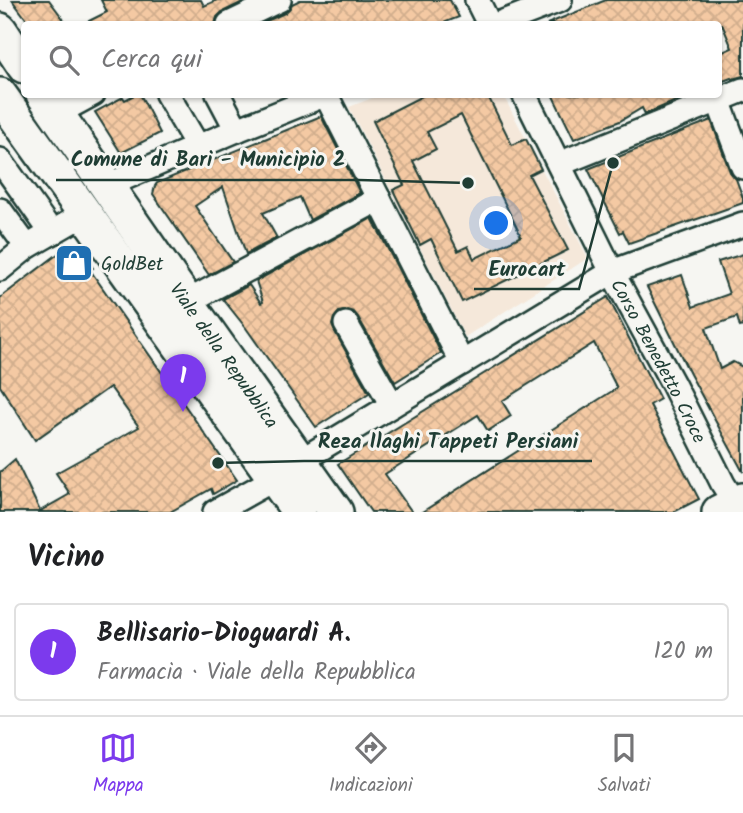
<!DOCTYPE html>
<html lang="it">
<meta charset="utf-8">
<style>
:root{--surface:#fff;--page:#f2f2f2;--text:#202124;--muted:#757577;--line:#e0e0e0;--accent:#7c3aed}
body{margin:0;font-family:Kalam,sans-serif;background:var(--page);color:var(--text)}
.you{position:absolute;left:497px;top:224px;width:24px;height:24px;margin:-18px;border:5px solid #fff;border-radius:50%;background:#1a73e8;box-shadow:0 0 0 10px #1a73e833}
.badge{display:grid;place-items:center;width:46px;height:46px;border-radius:50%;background:var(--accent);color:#fff;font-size:23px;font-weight:700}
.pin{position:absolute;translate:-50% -58px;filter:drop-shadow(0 2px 4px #0008)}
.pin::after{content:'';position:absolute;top:37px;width:24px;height:21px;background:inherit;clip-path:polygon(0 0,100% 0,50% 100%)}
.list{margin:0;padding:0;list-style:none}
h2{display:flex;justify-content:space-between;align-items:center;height:91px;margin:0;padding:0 28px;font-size:30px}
h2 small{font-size:23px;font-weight:400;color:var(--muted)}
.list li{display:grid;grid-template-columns:46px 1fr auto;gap:21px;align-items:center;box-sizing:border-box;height:98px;margin:0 14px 14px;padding:0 14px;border:2px solid var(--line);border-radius:7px}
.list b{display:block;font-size:26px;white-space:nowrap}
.list p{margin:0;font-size:23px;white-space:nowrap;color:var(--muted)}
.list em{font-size:23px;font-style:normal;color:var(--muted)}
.icon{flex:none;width:38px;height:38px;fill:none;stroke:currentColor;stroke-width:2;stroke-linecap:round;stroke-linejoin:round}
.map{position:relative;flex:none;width:743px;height:512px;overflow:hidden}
.search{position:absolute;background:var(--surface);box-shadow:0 2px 5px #0004;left:21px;right:21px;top:21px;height:77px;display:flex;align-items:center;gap:18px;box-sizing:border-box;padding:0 24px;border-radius:7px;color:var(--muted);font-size:26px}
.sheet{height:203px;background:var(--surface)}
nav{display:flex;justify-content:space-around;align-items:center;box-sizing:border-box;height:98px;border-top:2px solid var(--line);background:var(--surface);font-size:19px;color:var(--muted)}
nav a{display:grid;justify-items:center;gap:4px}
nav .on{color:var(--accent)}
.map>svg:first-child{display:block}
.built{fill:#f5e8da}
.building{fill:url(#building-cross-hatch);stroke:#1f3d34;stroke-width:2;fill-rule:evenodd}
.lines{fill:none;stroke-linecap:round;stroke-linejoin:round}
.minor-casing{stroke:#1f3d34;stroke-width:28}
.secondary-casing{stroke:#1f3d34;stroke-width:38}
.minor{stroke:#f6f6f2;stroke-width:23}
.secondary{stroke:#f6f6f2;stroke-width:33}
.labels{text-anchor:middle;stroke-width:6;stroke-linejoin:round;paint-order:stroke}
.poi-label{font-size:19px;fill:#1f3d34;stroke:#f6f6f2;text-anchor:start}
.street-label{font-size:19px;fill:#1f3d34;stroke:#f6f6f2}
.leader{fill:none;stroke:#1f3d34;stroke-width:2.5}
.callout-dot{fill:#1f3d34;stroke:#f6f6f2;stroke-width:2.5}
.callout-label{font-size:21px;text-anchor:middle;font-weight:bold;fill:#1f3d34;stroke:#f6f6f2;stroke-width:6;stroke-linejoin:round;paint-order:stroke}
</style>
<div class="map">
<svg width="743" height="512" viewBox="0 0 743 512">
<defs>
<pattern id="building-cross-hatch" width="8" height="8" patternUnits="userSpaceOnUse" patternTransform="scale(1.75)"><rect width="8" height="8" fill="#f4c9a3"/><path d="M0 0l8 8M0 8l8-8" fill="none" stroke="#d1ae8d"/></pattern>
</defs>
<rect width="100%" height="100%" fill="#f6f6f2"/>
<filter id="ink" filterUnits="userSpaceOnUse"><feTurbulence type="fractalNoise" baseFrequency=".0143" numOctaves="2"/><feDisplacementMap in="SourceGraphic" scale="14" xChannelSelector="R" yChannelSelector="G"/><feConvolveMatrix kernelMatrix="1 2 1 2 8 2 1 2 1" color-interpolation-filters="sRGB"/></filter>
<g filter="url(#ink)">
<path class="built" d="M380 95H503L588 258 465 337 349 107Z"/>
<g class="building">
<path d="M12 0H49L67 24H30Z"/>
<path d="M101 0H201L204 6 217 0H247L222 12 217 17 215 24H83L107 12Z"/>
<path d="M300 0H450L459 17 441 24H260L285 13 290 8 292 4Z"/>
<path d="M606 0H743V76L732 79 731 78 718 83V54L732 48 722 24H547Z"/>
<path d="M136 94H140L160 133 121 153 95 112 123 97 125 100Z"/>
<path d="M426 94H487L512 145 526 139 541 169 529 175 568 250 462 302 431 239 420 245 393 190 404 185 373 121ZM461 115 521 236 474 259 468 246 458 251 413 161 436 149 427 132Z"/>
<path d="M552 94H690V95L645 114 642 108 620 121 574 139Z"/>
<path d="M321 116 360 193 310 220 300 197 263 213 277 238 246 254 223 187 195 206 233 262 209 275 153 194 155 186 157 183Z"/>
<path d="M711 120 730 172 736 179 743 198V203L629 243 623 231 620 233 588 169Z"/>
<path d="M372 218 441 353 395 382 358 317 354 312 347 310 339 312 334 318 332 325 334 330 369 393 316 427 246 328 223 299 249 285 261 303 263 302 256 281Z"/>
<path d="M71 244 78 253 80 251 93 268 90 270 237 480 213 494 211 489 170 512H0V472L15 459 40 511 70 494 56 473 139 427 110 387 35 440 0 386V298Z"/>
<path d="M743 254V326L740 327 737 317 706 328 720 369 733 362 743 367V472L690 374 647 287 682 275 693 307 729 294 718 262Z"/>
<path d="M608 297 660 399 650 405 699 499 674 512H422L617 388 594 343 502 401 511 416 488 431 478 415 385 474 412 512H371L338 464Z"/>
</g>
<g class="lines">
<g class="minor-casing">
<g id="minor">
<path d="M477 0 489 24"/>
<path d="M229 24 279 0"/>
<path d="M498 24 560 0"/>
<path d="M167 94 198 147"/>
<path d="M218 94 237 130"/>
<path id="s1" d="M524 94 612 272 673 384 723 484 741 512"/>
<path d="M326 95 462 363"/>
<path d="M718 100 743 167"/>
<path d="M56 114 93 94"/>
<path d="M0 160 52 233"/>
<path d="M559 164 743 90"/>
<path d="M106 186 237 130 326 94"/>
<path d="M0 210 27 247"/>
<path d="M0 269 27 247 84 214"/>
<path d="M187 302 379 199"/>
<path d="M346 324 392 405"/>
<path d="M300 461 612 272 743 224"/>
<path d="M215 512 274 479"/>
</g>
</g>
<g class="secondary-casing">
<g id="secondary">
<path d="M0 30 24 66"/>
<path id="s2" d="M43 94 187 302 336 512"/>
<path d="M0 95 299 512"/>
<path d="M719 512 743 500"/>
</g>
</g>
<use href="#minor" class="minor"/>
<use href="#secondary" class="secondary"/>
</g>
</g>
<defs>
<g id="shop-square" transform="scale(2.0125)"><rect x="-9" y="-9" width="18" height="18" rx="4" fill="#1f6fb2" stroke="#f6f6f2"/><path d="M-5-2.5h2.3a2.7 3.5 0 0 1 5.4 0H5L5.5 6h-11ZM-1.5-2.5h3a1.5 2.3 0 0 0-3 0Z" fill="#fff"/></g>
</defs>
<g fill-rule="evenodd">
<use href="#shop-square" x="74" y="263"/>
</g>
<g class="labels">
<g class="poi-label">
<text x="101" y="270">GoldBet</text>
</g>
<g class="street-label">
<text dy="7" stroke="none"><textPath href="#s2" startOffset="318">Viale della Repubblica</textPath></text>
<text dy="7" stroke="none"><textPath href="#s1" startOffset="299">Corso Benedetto Croce</textPath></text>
</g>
</g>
<path class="leader" d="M468 183L359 180H56M613 163L579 289H474M218 463L304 461H592"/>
<g class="callout-dot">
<circle cx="468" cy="183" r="7"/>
<circle cx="613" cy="163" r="7"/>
<circle cx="218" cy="463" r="7"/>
</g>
<g class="callout-label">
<text x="208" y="166">Comune di Bari - Municipio 2</text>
<text x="527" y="276">Eurocart</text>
<text x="448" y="448">Reza Ilaghi Tappeti Persiani</text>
</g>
</svg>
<div class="you"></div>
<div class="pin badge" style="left:183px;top:412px">1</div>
<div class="search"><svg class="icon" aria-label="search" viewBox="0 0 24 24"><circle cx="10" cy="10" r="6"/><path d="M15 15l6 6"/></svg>Cerca qui</div>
</div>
<section class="sheet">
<h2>Vicino<small></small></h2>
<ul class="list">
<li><span class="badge">1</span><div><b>Bellisario-Dioguardi A.</b><p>Farmacia · Viale della Repubblica</p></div><em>120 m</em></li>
</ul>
</section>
<nav>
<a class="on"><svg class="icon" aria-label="map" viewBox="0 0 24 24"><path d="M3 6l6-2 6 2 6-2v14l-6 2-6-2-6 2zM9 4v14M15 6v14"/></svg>Mappa</a>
<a><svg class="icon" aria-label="directions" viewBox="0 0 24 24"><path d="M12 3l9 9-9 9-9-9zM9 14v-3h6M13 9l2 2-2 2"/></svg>Indicazioni</a>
<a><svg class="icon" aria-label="saved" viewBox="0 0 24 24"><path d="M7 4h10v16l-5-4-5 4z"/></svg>Salvati</a>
</nav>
